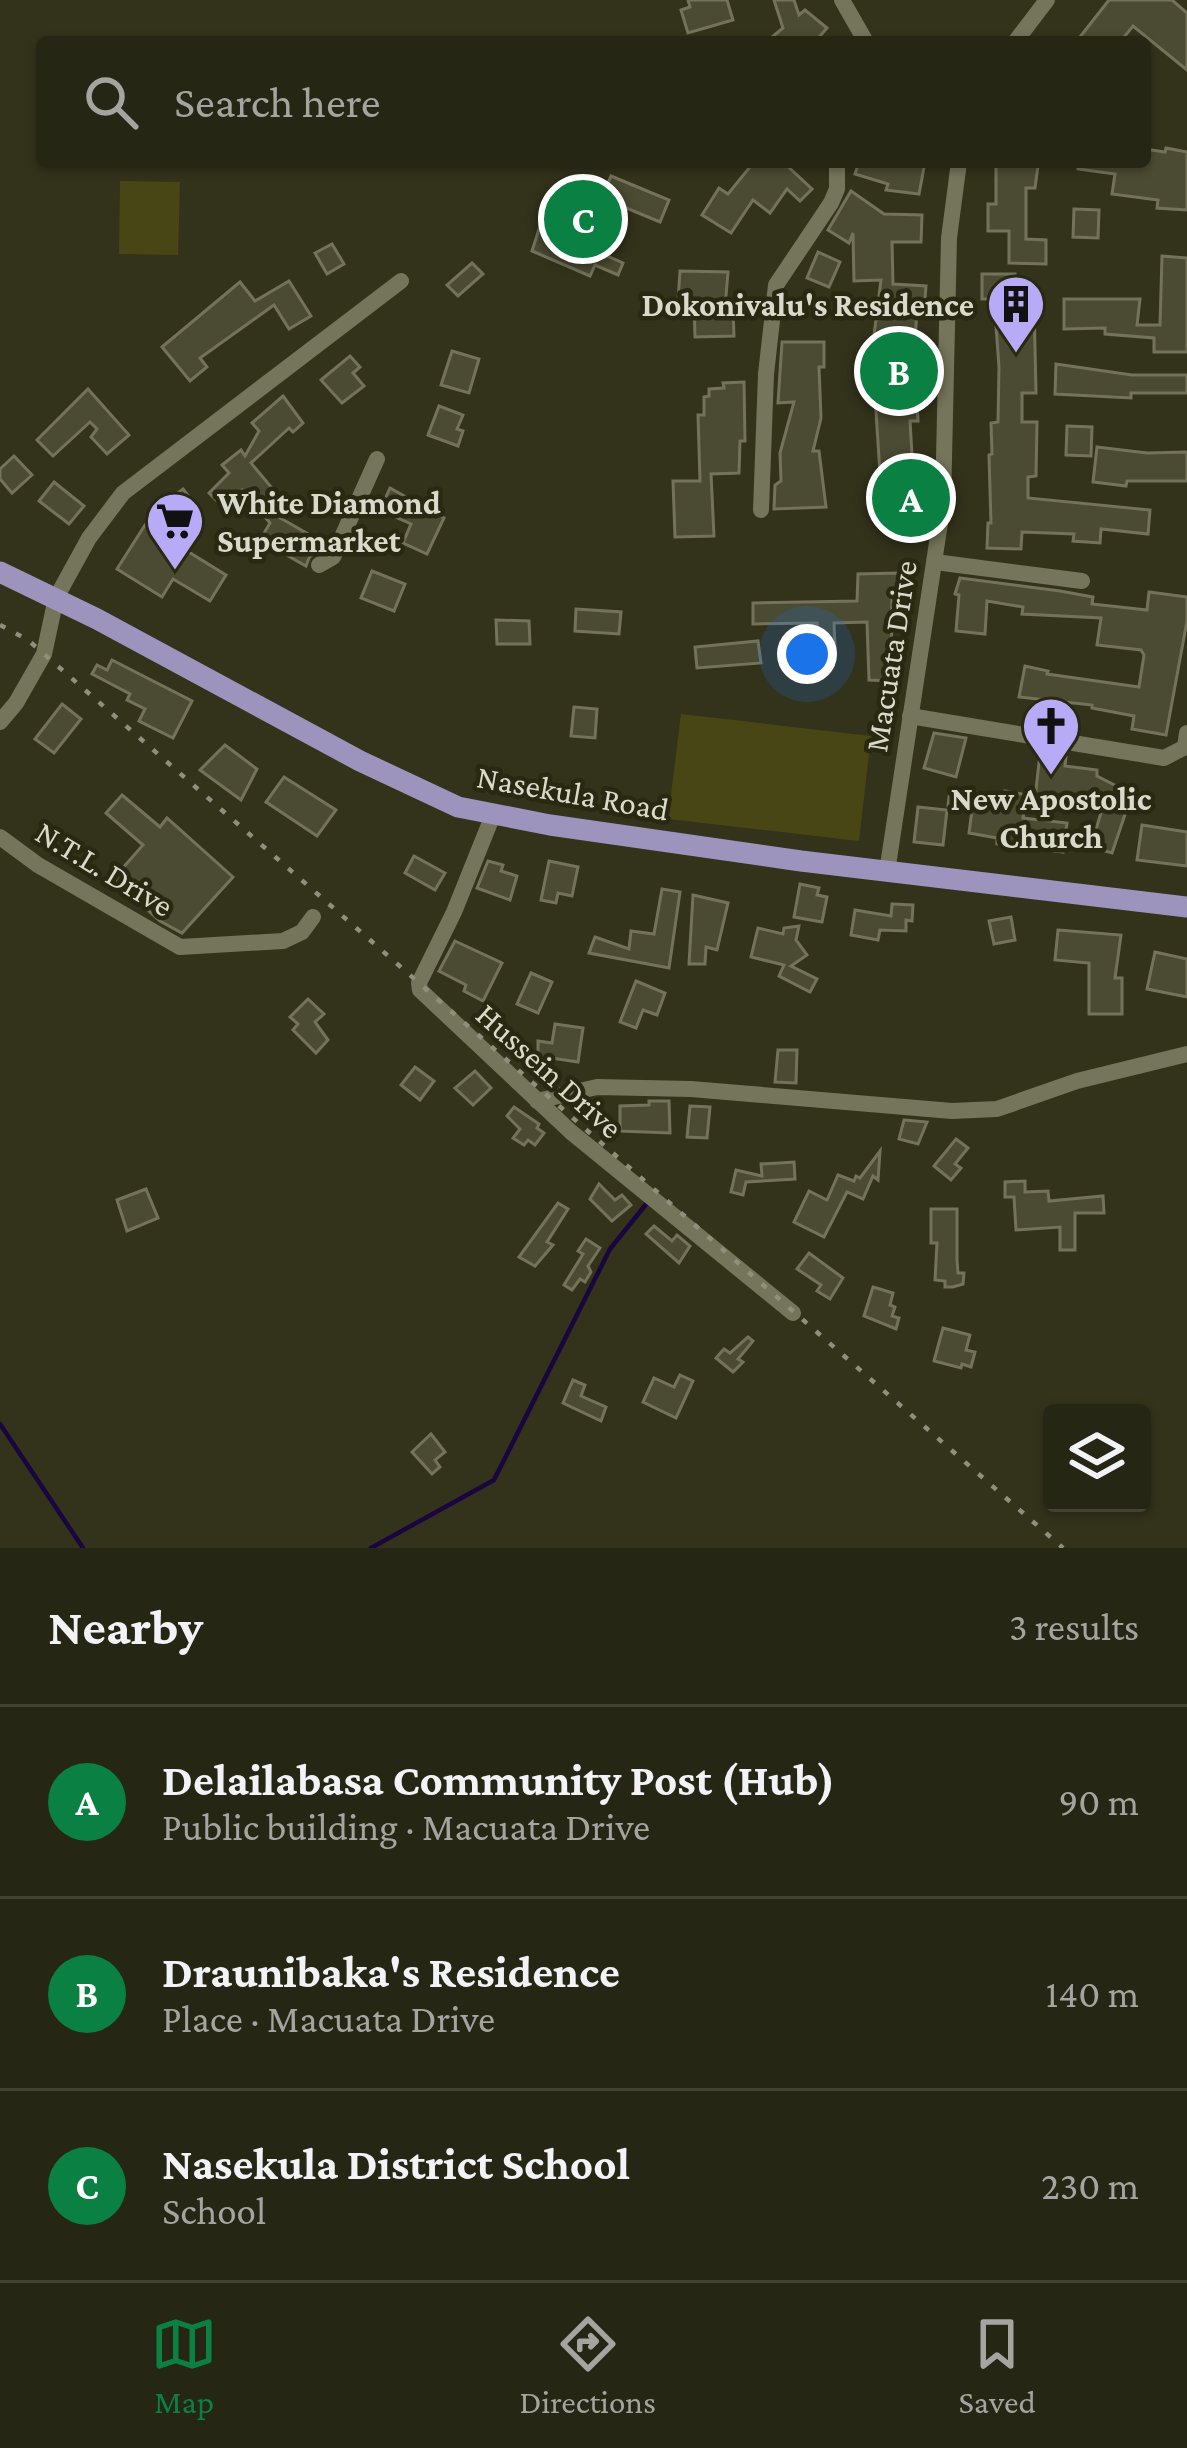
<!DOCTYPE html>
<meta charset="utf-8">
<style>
:root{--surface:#262614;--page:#2e2e1d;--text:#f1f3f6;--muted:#a4a5a0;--line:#424334;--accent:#0b8043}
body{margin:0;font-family:"Crimson Pro",serif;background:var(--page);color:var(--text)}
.controls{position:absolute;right:36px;bottom:36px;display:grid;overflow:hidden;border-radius:12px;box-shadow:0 3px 9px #0004}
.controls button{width:108px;height:108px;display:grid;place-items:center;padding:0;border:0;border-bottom:3px solid var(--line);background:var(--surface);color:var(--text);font:60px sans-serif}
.you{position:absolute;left:807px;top:654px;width:42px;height:42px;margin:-30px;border:9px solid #fff;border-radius:50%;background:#1a73e8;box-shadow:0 0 0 18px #1a73e833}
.badge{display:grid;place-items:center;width:78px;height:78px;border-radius:50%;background:var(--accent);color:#fff;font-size:39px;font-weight:700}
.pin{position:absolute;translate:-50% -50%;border:6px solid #fff;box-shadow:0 3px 12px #0006}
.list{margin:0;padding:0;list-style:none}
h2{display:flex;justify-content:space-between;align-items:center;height:156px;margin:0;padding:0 48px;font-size:51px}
h2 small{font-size:39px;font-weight:400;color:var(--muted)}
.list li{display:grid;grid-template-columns:78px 1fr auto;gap:36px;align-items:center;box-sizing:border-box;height:192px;padding:0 48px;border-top:3px solid var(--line)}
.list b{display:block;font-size:45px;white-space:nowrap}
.list p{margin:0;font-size:39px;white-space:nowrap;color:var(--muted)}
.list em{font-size:39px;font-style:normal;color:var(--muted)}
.icon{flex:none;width:66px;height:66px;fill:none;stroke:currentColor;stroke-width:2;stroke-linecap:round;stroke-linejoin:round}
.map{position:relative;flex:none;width:1187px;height:1548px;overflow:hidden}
.search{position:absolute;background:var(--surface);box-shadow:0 3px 9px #0004;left:36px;right:36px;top:36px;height:132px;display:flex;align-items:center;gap:30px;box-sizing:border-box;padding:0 42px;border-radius:12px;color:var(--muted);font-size:45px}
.sheet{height:732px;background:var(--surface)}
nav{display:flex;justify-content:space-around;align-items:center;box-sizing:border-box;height:168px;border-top:3px solid var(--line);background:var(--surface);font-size:33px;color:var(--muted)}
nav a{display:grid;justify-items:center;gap:6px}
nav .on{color:var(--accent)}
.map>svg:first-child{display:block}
.green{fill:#494615}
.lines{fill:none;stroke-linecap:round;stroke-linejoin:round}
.stream{stroke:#1b0541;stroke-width:4.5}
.building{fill:#4b4a32;stroke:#74735a;stroke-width:3}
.minor{stroke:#75755b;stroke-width:16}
.major{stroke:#9c94bd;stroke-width:21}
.rail{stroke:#8f8f7d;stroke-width:4.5;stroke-dasharray:6 12;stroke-linecap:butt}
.labels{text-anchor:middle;stroke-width:9;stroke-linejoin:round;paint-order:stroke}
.poi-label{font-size:33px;font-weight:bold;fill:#dadacc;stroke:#292811;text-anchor:end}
.street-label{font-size:33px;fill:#dadacc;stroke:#292811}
</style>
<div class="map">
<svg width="1187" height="1548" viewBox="0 0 1187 1548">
<rect width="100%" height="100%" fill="#33321b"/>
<g class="green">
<path d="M120 181 180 182 178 255 119 254Z"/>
<path d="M681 714 871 736 859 841 668 819Z"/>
</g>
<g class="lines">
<g class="stream">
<path d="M0 1424 83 1548"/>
<path d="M371 1548 494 1480 610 1249 647 1203"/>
</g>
</g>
<g class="building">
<path d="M688 0H727L733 20 688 33 681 10 690 7Z"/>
<path d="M774 0H794L799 15 805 10 827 28 815 42H766L783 28Z"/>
<path d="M1109 0H1172L1187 13V70L1133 26 1120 42H1076Z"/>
<path d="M1166 148 1187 152V210L1157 208 1158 200 1112 194 1115 174 1078 169V162H1145V149L1165 152Z"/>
<path d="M754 162H783L812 189 800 201 787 189 770 213 753 200 731 233 702 215 719 188 728 194Z"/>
<path d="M859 162H925L919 194 886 190 888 184 855 174Z"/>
<path d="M996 162 1038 166 1035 188H1026V239L1046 240V264L1009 263V231H988V204H996Z"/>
<path d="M611 176 669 200 660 222 602 198Z"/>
<path d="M851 191 884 214 922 215 921 242H892L893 284 926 286 924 312 917 311 914 353 918 421H910L914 489H881L875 396H883L881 344 873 343 881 280 854 281 853 233 849 243 828 230Z"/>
<path d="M1074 209 1099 210 1098 238 1073 237Z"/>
<path d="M540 226 623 263 618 275 595 265 590 276 532 251Z"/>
<path d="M332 244 344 264 327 274 315 253Z"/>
<path d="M818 252 840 262 829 287 807 278Z"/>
<path d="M1162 256 1187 258V352H1154V338L1105 334V328L1064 329V299H1140L1137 325H1160Z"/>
<path d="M472 263 483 274 458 296 447 285Z"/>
<path d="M680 271 728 272 725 308H733L734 336 695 337 694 301H678Z"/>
<path d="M982 274H1015V301H1034L1036 393H1022V422H1037L1036 476 1028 477V498L1150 510 1148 534 1101 529 1100 543 1073 541 1074 534 1022 532 1021 549 987 548 988 523H991L989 455 992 454 991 423 998 422 999 367 994 299H982Z"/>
<path d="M289 281 311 316 289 329 274 305 200 358 207 367 190 381 162 347 240 282 255 301Z"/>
<path d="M782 342H824V367H819L821 418 813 451H819L826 507 774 509 775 485 781 481 780 453 794 402 778 403Z"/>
<path d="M452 351 479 359 469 393 441 385Z"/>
<path d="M350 356 360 367 353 373 364 386 342 403 321 380Z"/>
<path d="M1056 364 1132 375H1187V393H1131V398L1055 394Z"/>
<path d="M744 382 745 441H740L739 473 711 474 714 536 675 537 673 481H700L698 415H704V397L709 396V389L724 388 723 383Z"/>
<path d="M88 389 129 435 107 454 91 437 97 429 90 422 53 456 37 440Z"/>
<path d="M283 396 303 423 293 432 289 428 251 463 277 494 261 507 324 543 309 558 306 566 260 540 270 523 242 490 224 508 209 493 229 473 222 465 241 450 245 456 259 431 252 423Z"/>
<path d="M439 406 463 415 457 429 463 431 458 446 428 435Z"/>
<path d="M1067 426 1092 427 1091 456 1066 455Z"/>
<path d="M1097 447 1147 453 1187 452V481H1127L1126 486 1093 482Z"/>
<path d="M14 456 32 475 12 493 0 479V469Z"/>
<path d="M54 482 84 506 69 524 39 501Z"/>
<path d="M390 488 444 518 427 554 403 543 411 524 380 510Z"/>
<path d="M183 489 200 511 187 522 181 515 176 520 163 504Z"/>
<path d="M145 525 226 575 210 601 173 579 162 597 117 569Z"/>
<path d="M372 571 405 584 394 611 361 598Z"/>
<path d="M899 573 900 596H892L891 681 869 680 867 622 834 623 835 647 818 648 817 623 753 624V603L857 601 858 574Z"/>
<path d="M960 578 1060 591 1093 597 1092 604 1147 610 1149 592 1187 597V621L1166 735 1132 729 1134 716 1092 708V705L1019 697 1025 666 1048 671 1047 674 1139 687 1144 655 1141 650 1097 645 1101 618 1022 614 1023 607 987 601 985 634 956 631 959 595 955 594Z"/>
<path d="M576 609 621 612 619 634 575 631Z"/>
<path d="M496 620 529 621 530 644H497Z"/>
<path d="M758 641 761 663 697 668 695 647Z"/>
<path d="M112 660 192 701 173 738 139 721 145 709 127 700 130 694 92 674 97 665 107 670Z"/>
<path d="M62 704 81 719 54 753 35 739Z"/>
<path d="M574 707 597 709 595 738 571 736Z"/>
<path d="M934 733 966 738 956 777 924 768Z"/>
<path d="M225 745 257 769 241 800 200 770Z"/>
<path d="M1040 754 1066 757 1065 766 1097 770V776L1132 794 1112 853 1091 847 1104 802 1035 798Z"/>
<path d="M284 777 336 810 317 836 266 802Z"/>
<path d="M950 789 1004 797 1005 791 1027 795 1023 818 1067 823 1063 852 997 844V838L969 833 972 810 948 806Z"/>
<path d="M122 795 160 827 167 818 233 877 182 933 160 921 113 879 143 845 106 813Z"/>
<path d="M918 807 947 810 943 845 914 842Z"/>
<path d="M1142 825 1187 832V866L1137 860Z"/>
<path d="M414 856 445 873 435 890 405 873Z"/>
<path d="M488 861 503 865 501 871 517 876 510 900 477 888Z"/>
<path d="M549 861 578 867 572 896 558 893 556 903 541 900Z"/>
<path d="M800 884 819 888 817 895 827 897 822 922 794 917Z"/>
<path d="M662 889 680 892 669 968 589 953 595 937 629 949 631 931 654 934Z"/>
<path d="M693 895 728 903 717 950 706 947 705 964H689Z"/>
<path d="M892 904 913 905 912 921 906 920V931L880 930 878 940 851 935 855 910 891 916Z"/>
<path d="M1011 917 1015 940 994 944 989 921Z"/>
<path d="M799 926 796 940 807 955 791 966 817 979 810 992 779 976 784 965 751 957 758 928 783 934 784 928Z"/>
<path d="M1058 930 1121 935 1115 978H1122V1014H1089V963L1055 960Z"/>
<path d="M455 941 502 963 483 1001 464 991 466 985 439 971Z"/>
<path d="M1155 952 1187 959V997L1147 989Z"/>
<path d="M531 973 552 982 538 1013 517 1004Z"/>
<path d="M636 981 665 993 657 1015 643 1010 636 1028 620 1022Z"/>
<path d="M308 999 324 1014 315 1022 328 1040 316 1053 293 1030 298 1024 290 1017Z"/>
<path d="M555 1024 583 1028 578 1062 551 1058 550 1065 538 1063V1041L552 1043Z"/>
<path d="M778 1050H797L796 1083 775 1082Z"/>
<path d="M415 1067 434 1081 420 1100 401 1085Z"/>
<path d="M475 1071 491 1088 473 1105 455 1088Z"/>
<path d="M649 1101H669L670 1133 620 1131V1106L649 1105Z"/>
<path d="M690 1106 710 1107 707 1138 687 1137Z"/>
<path d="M514 1107 539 1124 537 1128 544 1133 535 1145 528 1140 524 1145 513 1138 520 1129 507 1116Z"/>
<path d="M904 1120 927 1122 918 1144 899 1139Z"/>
<path d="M956 1139 968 1148 955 1164 961 1168 951 1180 934 1166Z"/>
<path d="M880 1151 878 1180 873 1176 863 1199 847 1192 824 1237 794 1222 809 1191 827 1200 838 1175 854 1181 856 1176 860 1178Z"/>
<path d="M794 1162 795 1179 746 1182 743 1195 731 1192 736 1170 762 1176 761 1164Z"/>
<path d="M1025 1181V1192L1048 1191 1049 1201 1103 1196 1104 1213H1075V1250H1060V1227L1016 1230 1014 1197H1005V1182Z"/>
<path d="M599 1184 615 1200 622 1195 631 1205 612 1221 590 1199Z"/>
<path d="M146 1189 158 1218 127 1231 117 1200Z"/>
<path d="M558 1203 568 1209 547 1242 553 1245 535 1266 519 1257Z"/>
<path d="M931 1209H957V1260L958 1273H964L963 1284 953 1287H945V1281L935 1280 937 1243H931Z"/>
<path d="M654 1226 672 1241 677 1235 690 1246 679 1263 646 1234Z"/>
<path d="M586 1239 600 1248 588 1266 591 1272 585 1282 580 1279 572 1290 564 1285 583 1254 578 1251Z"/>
<path d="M809 1253 843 1278 830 1299 817 1291 821 1285 797 1269Z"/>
<path d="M873 1287 893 1293 890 1305 895 1307 892 1316 899 1318 896 1329 864 1316Z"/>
<path d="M943 1328 970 1335 966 1350 975 1352 971 1367 962 1364 961 1368 934 1361Z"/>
<path d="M748 1337 753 1341 738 1359 743 1362 733 1372 716 1358 724 1349 730 1353Z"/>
<path d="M680 1375 693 1381 676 1418 643 1402 654 1378 674 1387Z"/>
<path d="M573 1380 585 1385 581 1396 606 1407 601 1421 563 1403Z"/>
<path d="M431 1434 445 1452 435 1460 440 1467 432 1474 412 1452Z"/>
</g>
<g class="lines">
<g class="minor">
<path d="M842 0 866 42"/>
<path d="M1015 42 1047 0"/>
<path d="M761 510 766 374 776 285 831 203 837 189V162"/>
<path d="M935 562 1082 581"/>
<path d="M319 565 333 557 377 459"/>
<path d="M910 716 1164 758 1185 747 1187 733"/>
<path d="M0 722 16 703 44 654 56 598 89 538 123 493 401 281"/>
<path d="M493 815 454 912 419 983 420 990 571 1132 793 1313"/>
<path d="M0 837 38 865 180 947 283 941 302 932 313 917"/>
<path d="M887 872 943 503 949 238 959 162"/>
<path d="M537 1101 597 1087 691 1089 952 1111 997 1109 1077 1081 1187 1054"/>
</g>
<path class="major" d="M0 572 97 619 360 761 458 807 550 825 801 861 1187 907"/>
<path class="rail" d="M0 625 28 640 1063 1548"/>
</g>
<defs>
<g id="building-pin" transform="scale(3)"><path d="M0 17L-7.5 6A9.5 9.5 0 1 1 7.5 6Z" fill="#b7abf8" stroke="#292811"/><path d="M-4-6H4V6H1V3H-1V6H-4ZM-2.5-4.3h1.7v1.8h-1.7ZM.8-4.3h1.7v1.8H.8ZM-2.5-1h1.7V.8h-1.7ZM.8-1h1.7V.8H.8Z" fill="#111"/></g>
<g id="supermarket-pin" transform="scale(3)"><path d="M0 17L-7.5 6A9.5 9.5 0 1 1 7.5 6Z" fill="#b7abf8" stroke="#292811"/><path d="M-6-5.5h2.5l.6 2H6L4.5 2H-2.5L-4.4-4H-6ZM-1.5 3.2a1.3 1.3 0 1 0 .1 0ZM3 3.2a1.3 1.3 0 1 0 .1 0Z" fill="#111"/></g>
<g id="church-pin" transform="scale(3)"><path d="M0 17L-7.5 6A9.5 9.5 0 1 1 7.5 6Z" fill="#b7abf8" stroke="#292811"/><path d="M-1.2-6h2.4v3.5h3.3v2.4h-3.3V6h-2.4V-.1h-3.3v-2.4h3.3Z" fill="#111"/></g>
</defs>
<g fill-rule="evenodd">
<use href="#building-pin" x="1016" y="304"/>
<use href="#supermarket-pin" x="175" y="521"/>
<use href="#church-pin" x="1051" y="726"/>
</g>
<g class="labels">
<g class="poi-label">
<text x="974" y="316">Dokonivalu's Residence</text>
<text x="217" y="514" text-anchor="start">White Diamond<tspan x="217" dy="38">Supermarket</tspan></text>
<text x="1051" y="810" text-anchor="middle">New Apostolic<tspan x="1051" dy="38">Church</tspan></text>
</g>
<g class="street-label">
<text transform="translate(890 656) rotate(-81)" y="12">Macuata Drive</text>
<text transform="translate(573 792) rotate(10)" y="12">Nasekula Road</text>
<text transform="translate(105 868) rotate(31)" y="12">N.T.L. Drive</text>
<text transform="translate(550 1070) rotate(42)" y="12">Hussein Drive</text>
</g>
</g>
</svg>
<div class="controls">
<button><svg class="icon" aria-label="layers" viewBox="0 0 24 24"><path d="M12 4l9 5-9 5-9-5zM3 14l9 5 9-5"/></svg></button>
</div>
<div class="you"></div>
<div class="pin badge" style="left:911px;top:498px">A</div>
<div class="pin badge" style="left:899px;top:371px">B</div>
<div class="pin badge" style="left:583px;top:219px">C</div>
<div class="search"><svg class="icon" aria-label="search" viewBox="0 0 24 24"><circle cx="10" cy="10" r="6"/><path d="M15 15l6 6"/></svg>Search here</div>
</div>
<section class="sheet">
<h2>Nearby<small>3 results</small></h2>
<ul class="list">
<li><span class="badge">A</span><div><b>Delailabasa Community Post (Hub)</b><p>Public building · Macuata Drive</p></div><em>90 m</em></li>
<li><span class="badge">B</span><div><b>Draunibaka's Residence</b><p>Place · Macuata Drive</p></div><em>140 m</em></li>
<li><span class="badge">C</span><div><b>Nasekula District School</b><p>School</p></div><em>230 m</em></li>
</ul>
</section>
<nav>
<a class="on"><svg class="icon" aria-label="map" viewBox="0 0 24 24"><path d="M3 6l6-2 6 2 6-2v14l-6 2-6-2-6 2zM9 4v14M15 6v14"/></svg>Map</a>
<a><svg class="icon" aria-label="directions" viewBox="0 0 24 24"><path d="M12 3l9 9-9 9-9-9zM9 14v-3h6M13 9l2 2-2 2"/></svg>Directions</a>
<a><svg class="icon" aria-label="saved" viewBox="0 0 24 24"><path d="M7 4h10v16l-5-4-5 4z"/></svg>Saved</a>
</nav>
